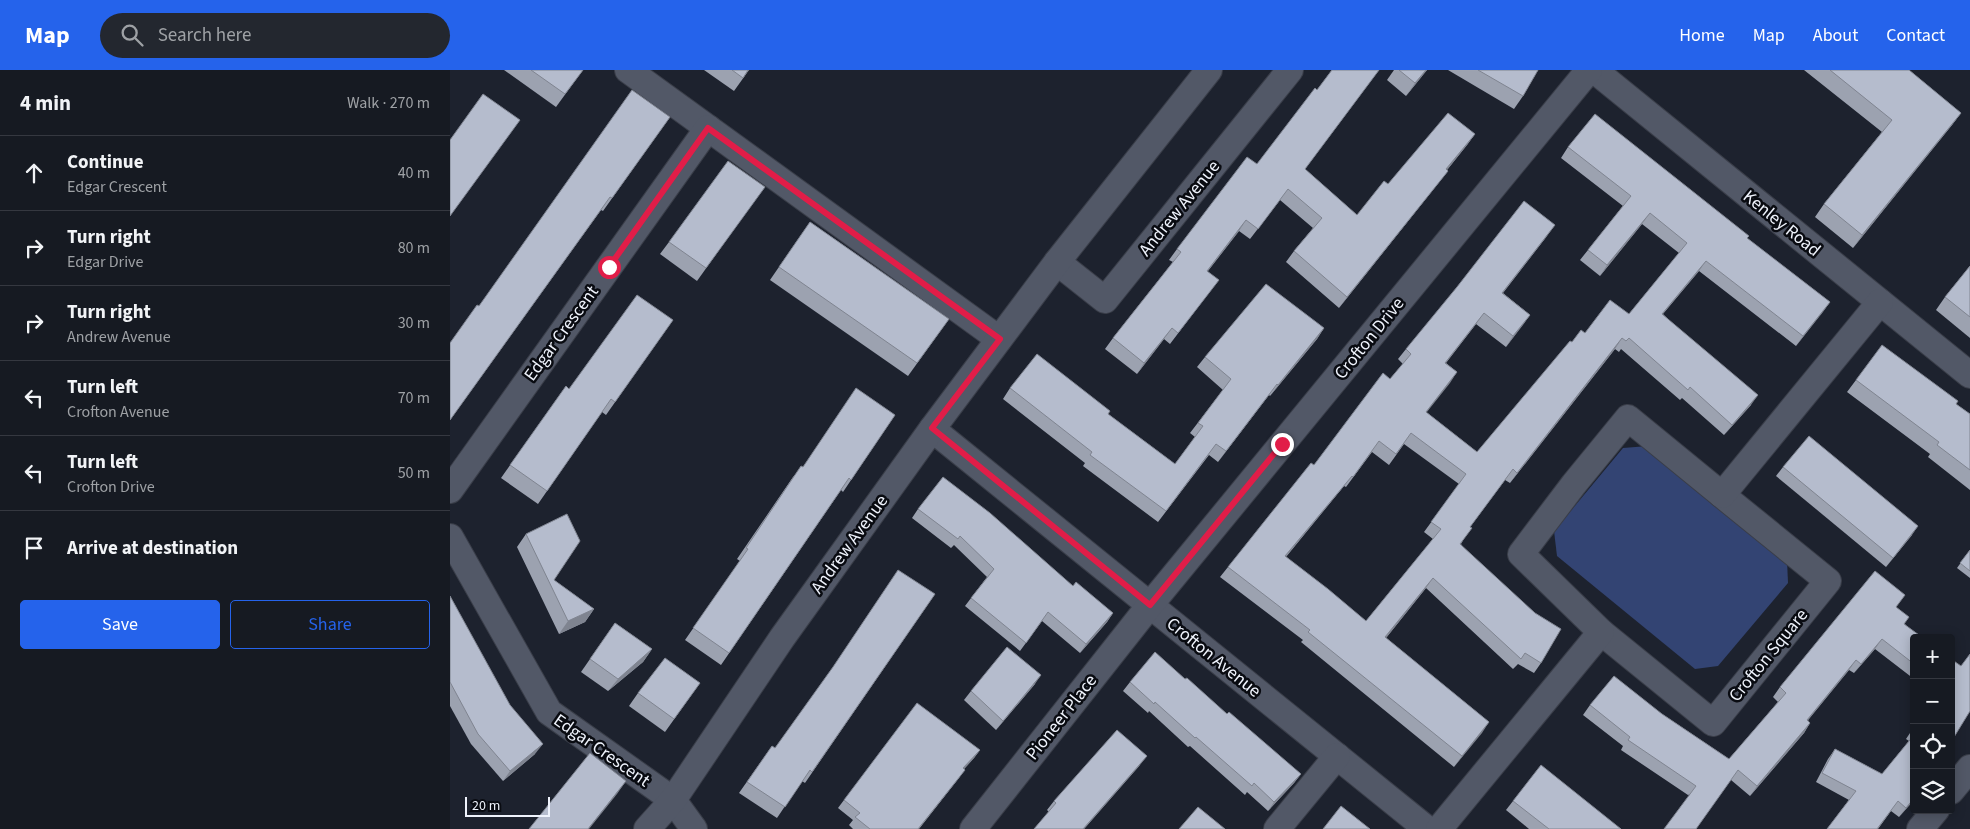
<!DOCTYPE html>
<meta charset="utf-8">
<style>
:root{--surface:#161a22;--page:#23272f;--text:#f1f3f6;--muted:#9ea1a5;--line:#353840;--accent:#2563eb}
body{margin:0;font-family:"Source Sans 3",sans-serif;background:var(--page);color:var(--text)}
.controls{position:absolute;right:15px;bottom:15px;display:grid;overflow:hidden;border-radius:5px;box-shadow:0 2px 12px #0003}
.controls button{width:45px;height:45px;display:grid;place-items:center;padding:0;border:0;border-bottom:1px solid var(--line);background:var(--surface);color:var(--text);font:25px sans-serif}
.scale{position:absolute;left:15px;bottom:12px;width:85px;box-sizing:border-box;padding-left:5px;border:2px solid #eff3fc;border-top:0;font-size:14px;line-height:18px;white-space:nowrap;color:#eff3fc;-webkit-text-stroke:4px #090b11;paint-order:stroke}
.stop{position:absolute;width:15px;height:15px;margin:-11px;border:4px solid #e11d48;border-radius:50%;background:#fff}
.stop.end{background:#e11d48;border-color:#fff;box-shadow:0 1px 5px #0008}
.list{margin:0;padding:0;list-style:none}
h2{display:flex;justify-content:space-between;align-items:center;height:65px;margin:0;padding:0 20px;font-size:21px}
h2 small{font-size:16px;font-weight:400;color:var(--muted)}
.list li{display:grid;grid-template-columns:32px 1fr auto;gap:15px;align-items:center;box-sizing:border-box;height:75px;padding:0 20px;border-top:1px solid var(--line)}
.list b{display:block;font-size:19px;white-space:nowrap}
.list p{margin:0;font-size:16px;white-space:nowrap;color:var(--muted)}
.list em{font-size:16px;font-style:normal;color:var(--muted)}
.actions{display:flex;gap:10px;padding:15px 20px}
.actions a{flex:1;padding:11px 0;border:1px solid var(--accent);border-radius:5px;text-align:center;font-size:18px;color:var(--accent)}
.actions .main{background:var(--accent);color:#fff}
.icon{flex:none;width:28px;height:28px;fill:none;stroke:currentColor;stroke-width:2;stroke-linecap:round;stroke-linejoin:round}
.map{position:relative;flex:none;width:1520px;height:759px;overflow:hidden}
header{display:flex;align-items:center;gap:30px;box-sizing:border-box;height:70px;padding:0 25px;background:var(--accent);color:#fff}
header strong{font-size:24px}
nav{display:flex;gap:28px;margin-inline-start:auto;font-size:18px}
.search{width:350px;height:45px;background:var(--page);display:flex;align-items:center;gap:12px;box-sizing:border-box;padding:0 18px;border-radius:28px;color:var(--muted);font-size:19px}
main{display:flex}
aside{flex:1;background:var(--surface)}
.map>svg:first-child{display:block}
.green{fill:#334473}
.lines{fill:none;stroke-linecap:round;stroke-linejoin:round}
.street-casing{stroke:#3a3e49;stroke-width:28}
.street{stroke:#525867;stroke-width:26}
.wall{fill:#9ca2b0;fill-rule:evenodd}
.shaded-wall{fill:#7f8490}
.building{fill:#b5bccd;stroke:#7f8490;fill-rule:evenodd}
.route{stroke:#e11d48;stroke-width:6}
.labels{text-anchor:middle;stroke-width:5;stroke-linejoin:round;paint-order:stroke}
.street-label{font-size:18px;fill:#eff3fc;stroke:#090b11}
</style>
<header>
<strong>Map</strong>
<div class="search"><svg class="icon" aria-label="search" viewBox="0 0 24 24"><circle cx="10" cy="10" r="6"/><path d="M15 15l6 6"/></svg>Search here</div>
<nav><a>Home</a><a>Map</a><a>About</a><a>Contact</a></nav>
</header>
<main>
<aside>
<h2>4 min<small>Walk · 270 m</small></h2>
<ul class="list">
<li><svg class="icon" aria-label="ahead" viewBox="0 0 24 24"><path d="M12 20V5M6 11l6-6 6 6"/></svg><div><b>Continue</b><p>Edgar Crescent</p></div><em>40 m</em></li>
<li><svg class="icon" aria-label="right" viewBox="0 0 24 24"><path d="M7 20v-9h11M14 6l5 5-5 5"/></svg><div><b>Turn right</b><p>Edgar Drive</p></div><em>80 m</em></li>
<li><svg class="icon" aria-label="right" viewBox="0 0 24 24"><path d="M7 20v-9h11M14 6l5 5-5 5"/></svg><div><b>Turn right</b><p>Andrew Avenue</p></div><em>30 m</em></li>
<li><svg class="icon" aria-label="left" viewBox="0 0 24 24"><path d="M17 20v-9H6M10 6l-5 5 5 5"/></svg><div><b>Turn left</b><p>Crofton Avenue</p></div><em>70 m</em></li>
<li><svg class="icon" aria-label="left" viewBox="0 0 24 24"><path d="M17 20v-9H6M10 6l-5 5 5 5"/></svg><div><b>Turn left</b><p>Crofton Drive</p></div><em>50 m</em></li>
<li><svg class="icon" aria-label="arrive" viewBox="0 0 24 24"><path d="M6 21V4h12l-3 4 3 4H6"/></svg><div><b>Arrive at destination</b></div></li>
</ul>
<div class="actions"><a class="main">Save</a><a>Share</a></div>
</aside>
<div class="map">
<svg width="1520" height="759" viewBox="0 0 1520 759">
<rect width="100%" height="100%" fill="#1d222e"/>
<path class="green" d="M1198 376 1337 490 1338 513 1268 596 1245 599 1107 486 1104 461 1173 378Z"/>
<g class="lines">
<g class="street-casing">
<g id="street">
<path d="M178 0 549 269"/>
<path d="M1144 0 1520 305"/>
<path d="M607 192 655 230 840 0"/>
<path d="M482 359 977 759"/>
<path d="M0 420 258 58"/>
<path d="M0 467 99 642 223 730 244 759"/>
<path d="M1151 562 1263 653 1378 511 1272 425"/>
<path d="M1501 721 1520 698"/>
<path d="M197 759 223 730 332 568 482 359 607 192 759 0"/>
<path d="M523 759 700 535 1139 0"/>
<path d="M827 759 887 686"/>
<path d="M989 759 1151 562 1071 484 1124 414 1178 348 1272 425 1430 232"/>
<path d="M1470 759 1486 740"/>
</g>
</g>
<use href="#street" class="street"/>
</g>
<g class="wall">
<path d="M54 0H133L106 37Z"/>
<path d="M254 0H299L284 21Z"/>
<path d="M882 0H929L855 99 907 145 938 114 1025 64 1017 75 997 100 998 101 990 111 889 238 836 192 844 181 863 158 830 130 800 169 789 161 758 201 761 220 720 274 714 269 687 304 655 279 663 268 723 192 719 190 727 179 807 94 867 20Z"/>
<path d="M944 0H977L956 26 937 10Z"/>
<path d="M998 0H1088L1073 26 1064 39Z"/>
<path d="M1354 0H1459L1511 43 1502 55 1403 178 1365 147 1374 134 1432 62Z"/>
<path d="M220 47 153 141 151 140 0 350 29 236Z"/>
<path d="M1118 77 1298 169 1380 232 1346 276 1249 201 1213 244 1301 335 1274 365 1232 328 1230 330 1171 279 1169 282 1165 279 1060 413 1055 410 1020 457 1011 474 1091 593 1084 603 1068 594 1063 599 976 518 936 568 1039 652 1004 697 851 572 853 570 770 507 778 497 864 395 940 309 953 294 948 289 956 279 1097 166 1053 223 1080 245 1056 277 1026 254 996 293 1007 302 976 342 1027 382 1122 272 1135 263 1179 244 1229 183 1192 154 1150 206 1130 190 1138 180 1173 136 1111 88ZM954 374 1009 414 974 462 983 469 916 551 836 487 894 416 896 417 922 382 939 395Z"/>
<path d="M305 130 247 211 210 184 219 172Z"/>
<path d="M360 152 499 249 458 306 320 210Z"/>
<path d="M1520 196V268L1486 240 1495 227Z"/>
<path d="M223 250 156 345 152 342 88 434 51 408 116 316 119 319Z"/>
<path d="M874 258 867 269 820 326 819 325 768 392 759 385 708 452 633 396 635 393 553 329 560 318 658 344 725 394 745 367 740 363 773 320 747 297 755 287Z"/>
<path d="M1406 310 1506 334 1520 344V420L1478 387 1480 384 1397 322Z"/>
<path d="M445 345 393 422 391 420 271 595 235 570 290 491 287 489 343 407 353 397Z"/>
<path d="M1333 397 1462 465 1436 497 1326 406Z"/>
<path d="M468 439 623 516 663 543 657 552 630 583 592 551 570 581 515 536 537 507 504 475 501 478 462 448Z"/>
<path d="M76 464 104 510 144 539 135 552 109 564 67 477Z"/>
<path d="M1520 480V508L1507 498Z"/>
<path d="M485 524 355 713 352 711 327 748 289 723 322 676 325 678Z"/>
<path d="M0 526 85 684 53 711 21 674 0 636Z"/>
<path d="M1446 537 1455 554 1464 568V609L1425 579 1404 603 1399 600 1358 650 1360 653 1354 663 1300 726 1281 710 1238 725 1171 680 1173 676 1133 645 1140 635 1212 644 1279 689 1328 632 1323 627 1330 617Z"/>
<path d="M165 553 202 579 193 592 158 621 131 602Z"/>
<path d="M680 612 777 644 851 704 844 713 818 741 797 722 795 725 740 676 738 677 699 641 698 643 673 621Z"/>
<path d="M250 613 215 662 179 636 188 623Z"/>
<path d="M585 614 546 660 514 630 521 621Z"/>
<path d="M1464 657V730L1449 747 1441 741 1428 759H1377L1399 730 1366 712 1378 689 1385 679 1432 704 1459 671 1456 669Z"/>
<path d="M530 680 524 688 514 699 509 708 469 759H403L399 755 403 750 388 738 394 730Z"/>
<path d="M690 695 634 759H584L599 742 597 740 604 731Z"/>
<path d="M1063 731 1171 759H1079L1056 740Z"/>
</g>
<g class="shaded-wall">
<path d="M976 0H977L956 26 965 13Z"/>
<path d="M1511 43 1502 55 1403 178 1412 165Z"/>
<path d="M1025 64 1017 75 989 110 996 99Z"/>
<path d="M998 101 990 111 889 238 897 227Z"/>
<path d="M1200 143 1192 154 1150 206 1157 195Z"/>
<path d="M796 150 789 161 750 211 757 201Z"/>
<path d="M1105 155 1097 166 1045 233 1052 223Z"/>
<path d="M1256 191 1249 201 1204 254 1212 244Z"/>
<path d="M1380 232 1373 242 1346 276 1353 266Z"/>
<path d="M1034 243 1026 254 988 303 995 293Z"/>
<path d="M1080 245 1073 255 1056 277 1063 266Z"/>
<path d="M722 258 714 269 687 304 694 293Z"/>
<path d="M874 258 867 269 820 326 828 315Z"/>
<path d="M1172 268 1165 279 1060 413 1067 403Z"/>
<path d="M1007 302 1000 313 969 352 976 342Z"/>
<path d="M827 314 819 325 768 392 776 381Z"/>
<path d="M1308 325 1301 335 1274 365 1282 355Z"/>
<path d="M902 406 894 416 828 496 835 486Z"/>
<path d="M1468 456 1462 465 1436 497 1443 488Z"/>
<path d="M983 508 976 518 928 578 935 567Z"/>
<path d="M144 539 135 552 109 564 118 551Z"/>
<path d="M663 543 657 552 630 583 636 574Z"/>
<path d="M1432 569 1425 579 1404 603 1411 594Z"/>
<path d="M202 579 193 592 158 621 168 609Z"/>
<path d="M1406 590 1399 600 1350 660 1357 650Z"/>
<path d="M591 605 585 614 546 660 553 651Z"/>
<path d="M1039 652 1032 663 1004 697 1012 686Z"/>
<path d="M1360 653 1354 663 1300 726 1307 716Z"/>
<path d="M93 674 85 684 53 711 60 701Z"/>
<path d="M530 680 524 688 507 707 513 698Z"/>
<path d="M697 686 690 695 634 759H633Z"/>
<path d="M851 704 844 713 818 741 824 732Z"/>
<path d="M176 711 167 724 139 759H138Z"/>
<path d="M1464 728V730L1449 747 1456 738Z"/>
</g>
<g class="building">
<path d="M81 0H133L115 24Z"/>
<path d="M282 0H298L293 8Z"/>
<path d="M882 0H929L855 99 907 145 934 111 938 114 998 43 1025 64 996 99 998 101 897 227 844 181 872 148 838 119 808 159 796 150 757 201 769 210 728 263 722 258 694 293 663 268 731 182 727 179 797 87 807 94 865 18 867 20Z"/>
<path d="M949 0H976L965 13Z"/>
<path d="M1028 0H1088L1073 26Z"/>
<path d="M1380 0H1459L1511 43 1412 165 1374 134 1442 50Z"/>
<path d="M182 20 220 47 162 128 160 127 0 350V273L27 235 29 236Z"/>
<path d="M33 24 70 50 0 146V70Z"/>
<path d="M1145 44 1299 166 1297 168 1380 232 1353 266 1256 191 1212 244 1308 325 1282 355 1240 317 1238 320 1179 268 1176 271 1172 268 1067 403 1063 399 1020 457 1022 458 1010 474 1085 543 1111 559 1091 593 1075 583 1071 589 983 508 935 567 1039 652 1012 686 858 562 860 560 778 497 861 393 864 395 933 303 940 309 961 284 956 279 1007 217 1074 131 1105 155 1052 223 1080 245 1063 266 1034 243 995 293 1007 302 976 342 1027 382 1120 271 1122 272 1131 260 1135 263 1160 230 1179 244 1237 173 1200 143 1157 195 1138 180 1181 126 1118 77ZM961 363 1016 404 981 452 991 459 916 551 878 519 835 486 902 406 903 407 929 371 946 384Z"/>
<path d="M278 91 315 117 256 198 219 172Z"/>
<path d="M360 152 499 249 467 293 329 197Z"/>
<path d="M1520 196V247L1495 227Z"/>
<path d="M816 214 874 258 828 315 827 314 776 381 766 374 716 441 640 385 642 382 560 318 587 284 660 341 658 344 725 394 753 356 748 353 781 309 755 287Z"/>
<path d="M187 225 223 250 165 332 161 329 97 421 60 395 116 316 119 319Z"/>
<path d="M1432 275 1508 331 1506 334 1520 344V400L1487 375 1489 372 1406 310Z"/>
<path d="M406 318 445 345 401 410 399 408 279 583 243 558 298 479 296 478 351 396 353 397Z"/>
<path d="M1359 366 1468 456 1443 488 1333 397Z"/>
<path d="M493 407 540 443 623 516 626 512 663 543 636 574 598 542 576 573 521 528 544 499 510 466 508 469 468 439Z"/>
<path d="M117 444 130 471 104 510 144 539 118 551 76 464Z"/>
<path d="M1520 480V501L1510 493Z"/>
<path d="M448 500 485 524 362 702 360 700 335 737 297 712 322 676 325 678 383 597Z"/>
<path d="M1425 501 1455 525 1446 537 1459 547 1454 554 1473 568H1464V594L1432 569 1411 594 1406 590 1357 650 1360 653 1307 716 1288 700 1246 759H1214L1246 716 1178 670 1180 667 1140 635 1164 606 1212 644 1279 689 1336 623 1330 617Z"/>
<path d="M0 526 60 635 93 674 60 701 28 664 0 612Z"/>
<path d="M165 553 202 579 168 609 140 589Z"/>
<path d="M557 577 591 605 553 651 521 621Z"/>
<path d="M705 582 735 609 737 608 777 644 779 642 851 704 824 732 804 713 802 716 746 667 745 668 705 632 704 634 680 612Z"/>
<path d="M1520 584V641L1501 672V589L1511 596Z"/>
<path d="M215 588 250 613 224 649 188 623Z"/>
<path d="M467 633 530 680 513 698 515 700 468 759H420L405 747 410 743 394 730Z"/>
<path d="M667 660 697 686 633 759H584L606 733 604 731Z"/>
<path d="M1464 665V728L1456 738 1448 731 1427 759H1377L1406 721 1372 703 1385 679 1432 704Z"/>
<path d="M140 683 176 711 138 759H79Z"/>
<path d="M1091 695 1171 759H1099L1063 731Z"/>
<path d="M891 736 920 759H873Z"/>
<path d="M748 737 775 759H729Z"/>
</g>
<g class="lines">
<path class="route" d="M159 197 258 58 550 269 482 358 700 535 832 374"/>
</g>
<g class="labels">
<g class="street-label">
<text transform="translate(729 138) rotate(-51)" y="6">Andrew Avenue</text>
<text transform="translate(1332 153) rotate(39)" y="6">Kenley Road</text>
<text transform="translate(111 263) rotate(-54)" y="6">Edgar Crescent</text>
<text transform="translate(919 268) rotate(-51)" y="6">Crofton Drive</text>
<text transform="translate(399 474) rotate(-54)" y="6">Andrew Avenue</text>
<text transform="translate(1318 585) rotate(-51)" y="6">Crofton Square</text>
<text transform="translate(764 587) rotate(39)" y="6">Crofton Avenue</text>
<text transform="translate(611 647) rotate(-52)" y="6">Pioneer Place</text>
<text transform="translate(152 680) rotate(35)" y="6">Edgar Crescent</text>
</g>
</g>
</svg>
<div class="controls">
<button>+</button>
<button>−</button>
<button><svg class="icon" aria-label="locate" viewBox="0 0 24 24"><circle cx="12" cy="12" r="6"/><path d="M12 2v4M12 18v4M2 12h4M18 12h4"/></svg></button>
<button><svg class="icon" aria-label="layers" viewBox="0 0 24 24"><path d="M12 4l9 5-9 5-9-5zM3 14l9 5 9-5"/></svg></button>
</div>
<div class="scale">20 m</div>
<div class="stop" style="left:159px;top:197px"></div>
<div class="stop end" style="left:832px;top:374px"></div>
</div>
</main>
